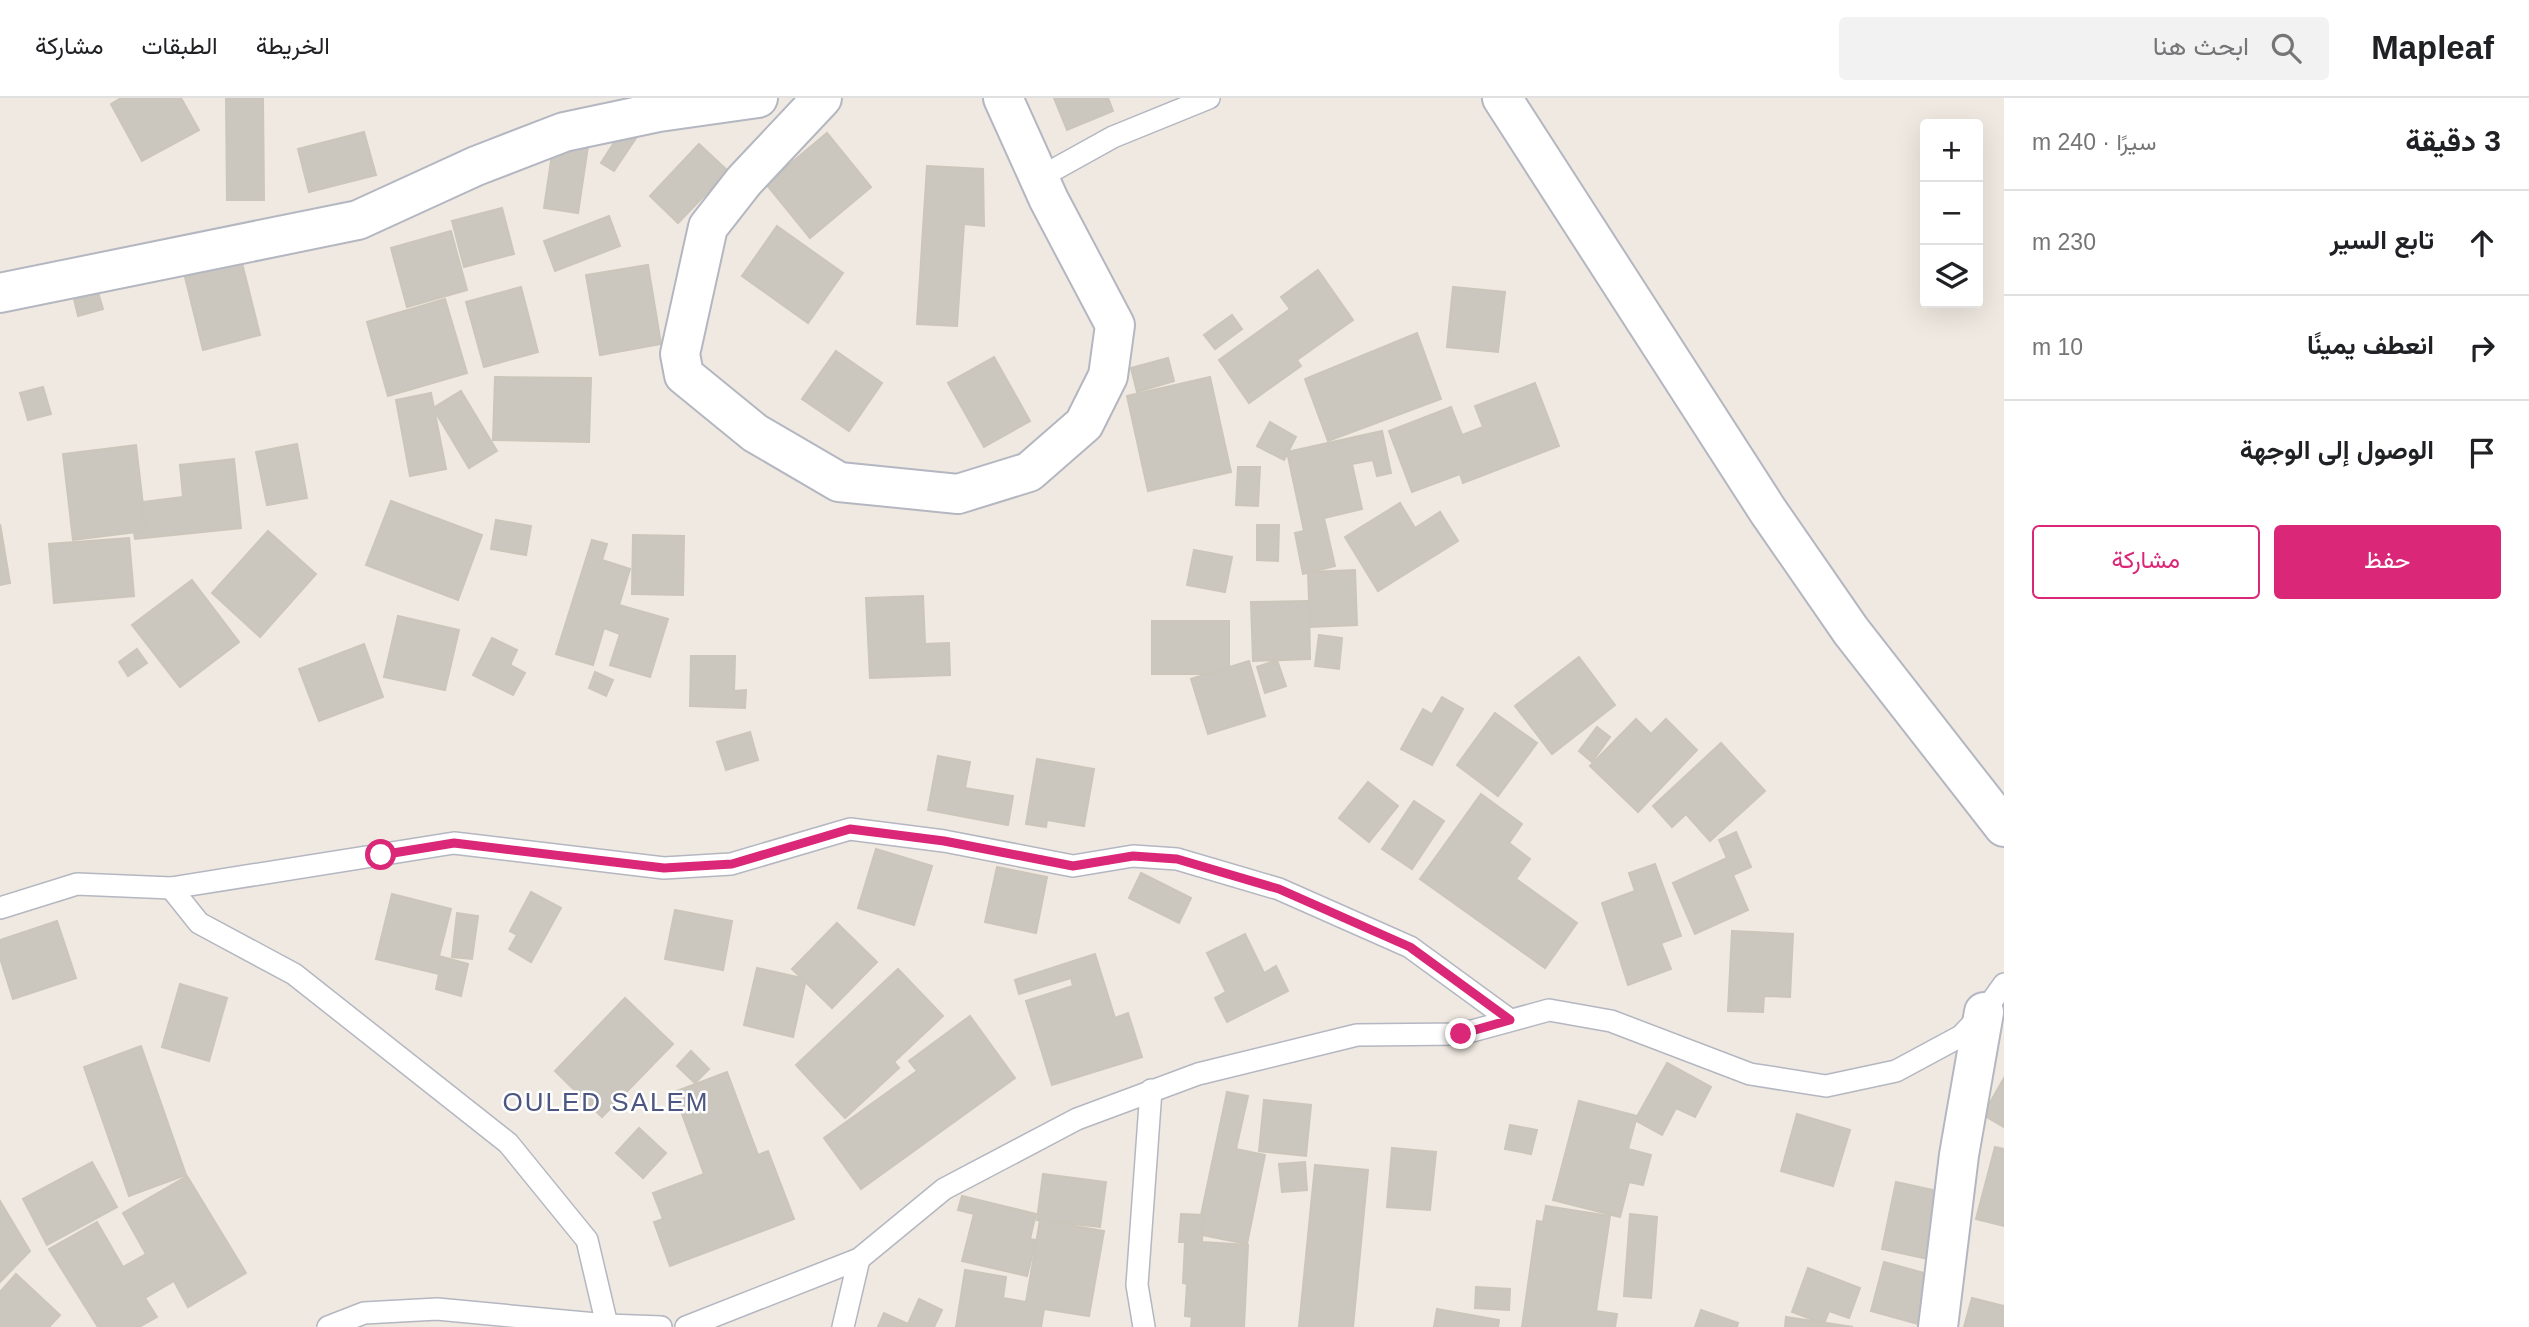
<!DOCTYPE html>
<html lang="ar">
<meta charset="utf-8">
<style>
:root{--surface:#fff;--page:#f2f2f2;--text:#202124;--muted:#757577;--line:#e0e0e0;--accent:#db2777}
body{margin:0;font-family:Arial,Vazirmatn,sans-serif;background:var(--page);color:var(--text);direction:rtl}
.controls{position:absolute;right:21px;top:21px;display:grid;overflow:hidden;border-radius:7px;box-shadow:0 7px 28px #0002}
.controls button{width:63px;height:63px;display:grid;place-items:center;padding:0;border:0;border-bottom:2px solid var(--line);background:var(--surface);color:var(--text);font:35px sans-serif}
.stop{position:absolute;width:21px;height:21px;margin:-16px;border:5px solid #db2777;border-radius:50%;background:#fff}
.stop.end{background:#db2777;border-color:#fff;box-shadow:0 2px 7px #0008}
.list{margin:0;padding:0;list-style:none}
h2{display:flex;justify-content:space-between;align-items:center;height:91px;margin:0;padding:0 28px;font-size:30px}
h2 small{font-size:23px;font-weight:400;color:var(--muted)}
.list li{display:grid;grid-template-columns:46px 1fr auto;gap:21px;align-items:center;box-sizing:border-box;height:105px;padding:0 28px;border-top:2px solid var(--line)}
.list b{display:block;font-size:26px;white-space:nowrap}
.list em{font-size:23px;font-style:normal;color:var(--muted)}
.actions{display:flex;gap:14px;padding:21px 28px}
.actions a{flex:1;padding:16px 0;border:2px solid var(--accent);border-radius:7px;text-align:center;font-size:24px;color:var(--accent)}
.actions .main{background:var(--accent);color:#fff}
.icon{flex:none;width:38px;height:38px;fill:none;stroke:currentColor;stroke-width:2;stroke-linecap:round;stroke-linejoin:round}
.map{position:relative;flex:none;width:2004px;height:1229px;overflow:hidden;direction:ltr}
header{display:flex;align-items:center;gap:42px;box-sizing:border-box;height:98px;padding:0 35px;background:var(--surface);border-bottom:2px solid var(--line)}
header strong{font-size:33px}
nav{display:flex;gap:38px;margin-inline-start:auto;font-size:24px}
.search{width:490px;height:63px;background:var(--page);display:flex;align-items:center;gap:18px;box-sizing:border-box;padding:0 24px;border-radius:7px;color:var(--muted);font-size:26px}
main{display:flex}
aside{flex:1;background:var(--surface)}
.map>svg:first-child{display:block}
.building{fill:#cbc7bf;stroke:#cbc5ba;stroke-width:2}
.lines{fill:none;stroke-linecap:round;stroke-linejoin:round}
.lane-casing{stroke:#b4b7c1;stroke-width:24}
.street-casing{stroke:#b4b7c1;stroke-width:42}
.lane{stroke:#fff;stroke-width:21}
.street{stroke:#fff;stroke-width:38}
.route{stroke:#db2777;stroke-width:9}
.labels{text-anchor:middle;stroke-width:5;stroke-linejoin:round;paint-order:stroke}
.quarter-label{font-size:26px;letter-spacing:2px;fill:#4d5680;stroke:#fff}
</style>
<header>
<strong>Mapleaf</strong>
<div class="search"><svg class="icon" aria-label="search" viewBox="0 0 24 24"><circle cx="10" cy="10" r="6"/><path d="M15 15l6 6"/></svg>ابحث هنا</div>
<nav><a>الخريطة</a><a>الطبقات</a><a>مشاركة</a></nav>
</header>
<main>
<aside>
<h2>3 دقيقة<small>سيرًا · 240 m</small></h2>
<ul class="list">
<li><svg class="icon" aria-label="ahead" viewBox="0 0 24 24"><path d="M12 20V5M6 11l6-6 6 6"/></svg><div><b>تابع السير</b></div><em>230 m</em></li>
<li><svg class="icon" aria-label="right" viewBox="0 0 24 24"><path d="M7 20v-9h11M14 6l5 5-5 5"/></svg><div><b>انعطف يمينًا</b></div><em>10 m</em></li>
<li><svg class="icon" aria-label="arrive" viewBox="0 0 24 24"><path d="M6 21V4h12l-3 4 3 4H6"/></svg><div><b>الوصول إلى الوجهة</b></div></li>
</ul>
<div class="actions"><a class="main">حفظ</a><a>مشاركة</a></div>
</aside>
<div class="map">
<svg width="2004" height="1229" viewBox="0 0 2004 1229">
<rect width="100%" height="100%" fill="#efe9e1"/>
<g class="building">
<path d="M121 0H181L199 32 142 63 111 6Z"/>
<path d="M226 0H263L264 102H227Z"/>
<path d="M1054 0H1108L1113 13 1067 32Z"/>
<path d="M624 29 638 37 614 73 601 65Z"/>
<path d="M364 34 376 77 309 94 298 51Z"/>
<path d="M827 35 871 89 810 140 766 86Z"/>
<path d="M554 43 588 48 578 115 544 110Z"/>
<path d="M699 46 728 73 678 125 650 98Z"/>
<path d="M927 68 983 71 984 128 964 126 957 228 917 226Z"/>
<path d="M502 110 514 156 464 169 452 123Z"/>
<path d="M609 118 620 148 555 173 544 143Z"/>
<path d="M777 128 843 175 808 225 742 178Z"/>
<path d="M451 133 467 192 407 209 391 150Z"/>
<path d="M241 161 260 237 203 252 184 175Z"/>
<path d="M648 167 661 246 600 257 586 177Z"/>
<path d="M1318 172 1353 222 1297 262 1301 268 1249 305 1219 262 1290 211 1281 199Z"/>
<path d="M521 189 538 254 484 269 466 204Z"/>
<path d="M1453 189 1505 194 1498 254 1447 249Z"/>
<path d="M98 194 103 211 78 218 74 201Z"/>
<path d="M445 201 467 275 388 298 367 224Z"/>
<path d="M1232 217 1242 231 1215 251 1204 237Z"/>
<path d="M1417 235 1441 301 1328 343 1305 281Z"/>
<path d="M836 253 882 285 849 333 802 301Z"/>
<path d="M994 259 1030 323 984 349 948 285Z"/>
<path d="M1168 260 1174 283 1137 294 1131 270Z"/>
<path d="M495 279 591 280 589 344 493 342Z"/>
<path d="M1210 279 1231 374 1148 393 1127 298Z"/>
<path d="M1535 285 1559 348 1463 385 1460 376 1412 394 1389 333 1451 309 1462 337 1483 329 1475 308Z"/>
<path d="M43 289 51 316 28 322 20 295Z"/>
<path d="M461 293 497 353 469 370 433 310Z"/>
<path d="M431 295 446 371 410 378 396 302Z"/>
<path d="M1270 324 1296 339 1284 362 1257 348Z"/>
<path d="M1382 333 1391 375 1377 378 1373 362 1352 366 1362 411 1324 420 1335 468 1303 476 1295 435 1304 433 1287 354Z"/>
<path d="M297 346 307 400 267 407 256 354Z"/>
<path d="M136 347 146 433 73 442 63 356Z"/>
<path d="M234 361 241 430 135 441 134 434 145 433 142 404 183 399 180 367Z"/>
<path d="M1238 369H1260L1258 408 1236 407Z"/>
<path d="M391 403 482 437 458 502 366 467Z"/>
<path d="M1400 405 1415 430 1440 414 1458 443 1378 493 1345 439Z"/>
<path d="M496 422 531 428 526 457 491 451Z"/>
<path d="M0 426 10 485 0 487Z"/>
<path d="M1257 427H1279L1278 463 1257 462Z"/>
<path d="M268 433 316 476 260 539 212 495Z"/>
<path d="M633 437 684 438 683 497 632 496Z"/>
<path d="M129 440 134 498 54 505 49 446Z"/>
<path d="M592 442 607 446 602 462 630 471 619 507 668 521 650 579 610 567 620 536 604 530 593 567 556 556Z"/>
<path d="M1194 452 1232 459 1225 494 1187 487Z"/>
<path d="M1355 472 1357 527 1310 529 1308 474Z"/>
<path d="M192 482 239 544 180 589 132 527Z"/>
<path d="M923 498 925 546 949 545 950 577 870 580 866 500Z"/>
<path d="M1309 503 1310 561 1253 563 1251 504Z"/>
<path d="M398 518 459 532 445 592 384 579Z"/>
<rect x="1152" y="523" width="77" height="53"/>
<path d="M1319 537 1342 540 1339 571 1315 568Z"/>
<path d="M492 540 517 552 510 567 525 575 513 597 473 577Z"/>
<path d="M364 546 383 599 319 623 299 571Z"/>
<path d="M137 551 147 565 128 578 119 564Z"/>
<path d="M691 558H735L734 593 746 592 745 610 690 608Z"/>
<path d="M1579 559 1615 607 1552 656 1515 608Z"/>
<path d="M1277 562 1286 588 1265 595 1257 569Z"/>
<path d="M1249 563 1265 618 1208 636 1191 581Z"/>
<path d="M595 574 613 582 606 598 589 590Z"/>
<path d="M1442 599 1463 611 1432 667 1401 651 1423 611 1432 616Z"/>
<path d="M1495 615 1537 645 1498 698 1457 667Z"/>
<path d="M1636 621 1651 636 1666 621 1697 652 1638 714 1590 668Z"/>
<path d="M1597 629 1610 639 1592 664 1579 653Z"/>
<path d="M750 634 758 662 726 672 717 644Z"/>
<path d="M1721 645 1765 693 1710 743 1686 716 1672 729 1653 708Z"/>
<path d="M938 658 970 664 965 690 1013 698 1008 727 928 712Z"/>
<path d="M1037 661 1094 671 1084 728 1047 722 1046 729 1026 726Z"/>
<path d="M1368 684 1398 708 1369 744 1339 720Z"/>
<path d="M1481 696 1522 726 1509 745 1530 761 1516 781 1577 825 1545 870 1420 781Z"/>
<path d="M1414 703 1444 723 1412 771 1382 751Z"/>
<path d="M1736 734 1751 769 1733 777 1748 812 1695 836 1673 785 1727 760 1719 742Z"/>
<path d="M876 751 932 768 914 827 858 810Z"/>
<path d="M1655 766 1681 838 1661 845 1671 871 1628 887 1602 805 1635 793 1629 775Z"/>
<path d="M997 769 1047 779 1036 835 985 824Z"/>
<path d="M1141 775 1191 800 1179 825 1129 800Z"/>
<path d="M531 794 561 810 531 864 509 851 517 837 510 833Z"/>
<path d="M392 796 451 811 439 858 468 866 461 898 436 891 439 876 376 861Z"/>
<path d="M675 812 732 823 723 872 665 861Z"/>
<path d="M457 815 478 818 472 861 452 859Z"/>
<path d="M57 823 76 880 13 901 0 860V842Z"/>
<path d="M837 825 877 864 832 910 792 871Z"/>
<path d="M1732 833 1793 836 1790 899 1764 898 1763 914 1728 913Z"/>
<path d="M1245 836 1264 875 1276 868 1288 893 1227 924 1215 900 1226 894 1207 855Z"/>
<path d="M1095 856 1115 920 1128 915 1142 959 1052 987 1026 903 1073 888 1071 880 1019 896 1015 882Z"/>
<path d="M757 870 806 881 793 939 744 927Z"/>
<path d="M898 871 943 918 894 964 899 970 845 1020 796 967Z"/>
<path d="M180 886 227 900 209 963 162 949Z"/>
<path d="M625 900 673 946 602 1019 555 973Z"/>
<path d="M970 918 1015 980 861 1091 824 1040 917 973 909 963Z"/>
<path d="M141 948 186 1077 129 1098 84 969Z"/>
<path d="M691 953 709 971 695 985 677 968Z"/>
<path d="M1667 965 1711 989 1695 1019 1676 1010 1662 1037 1635 1022Z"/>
<path d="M727 974 758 1057 768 1053 794 1121 670 1168 654 1124 663 1121 653 1095 704 1076 674 994Z"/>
<path d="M2004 980V1029L1983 1017Z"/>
<path d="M1227 994 1248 998 1236 1051 1265 1057 1247 1146 1197 1136Z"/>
<path d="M1264 1002 1311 1007 1306 1058 1259 1053Z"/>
<path d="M1579 1003 1637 1018 1628 1051 1651 1057 1643 1087 1629 1084 1620 1119 1553 1102Z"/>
<path d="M1797 1016 1850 1032 1833 1088 1781 1073Z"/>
<path d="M1510 1027 1537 1032 1531 1056 1505 1051Z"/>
<path d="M639 1030 666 1055 643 1080 616 1055Z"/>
<path d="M1995 1049 2004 1051V1128L1976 1121Z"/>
<path d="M1392 1050 1436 1054 1430 1112 1387 1109Z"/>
<path d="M92 1064 117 1109 47 1147 23 1101Z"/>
<path d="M1305 1064 1307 1092 1282 1094 1279 1066Z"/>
<path d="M1315 1067 1368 1072 1353 1229H1299Z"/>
<path d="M1043 1076 1106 1084 1100 1129 1037 1122Z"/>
<path d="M187 1078 246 1175 188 1209 174 1183 145 1200 157 1219 139 1229H98L49 1151 97 1124 123 1169 146 1156 123 1115Z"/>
<path d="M1896 1084 1956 1097 1942 1164 1882 1151Z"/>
<path d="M962 1098 1036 1116 1030 1141 1036 1142 1027 1178 962 1163 974 1116 958 1112Z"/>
<path d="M0 1103 30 1153 0 1184Z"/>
<path d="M1546 1108 1610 1118 1596 1213 1617 1216 1615 1229H1522L1537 1123 1543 1124Z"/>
<path d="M1181 1116 1203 1117 1202 1144 1248 1147 1244 1229H1191L1192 1219 1185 1218 1187 1186 1183 1185 1185 1144H1179Z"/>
<path d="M1630 1116 1657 1119 1651 1200 1624 1198Z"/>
<path d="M1040 1122 1104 1133 1089 1218 1044 1211 1041 1229H956L965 1172 1006 1179 1003 1200 1026 1204Z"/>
<path d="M1884 1164 1953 1183 1929 1229 1871 1213Z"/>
<path d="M1808 1170 1860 1190 1849 1220 1829 1213 1824 1226 1792 1214Z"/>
<path d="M16 1176 60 1217 49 1229H0V1194Z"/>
<path d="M1476 1189 1510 1191 1509 1212 1475 1210Z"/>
<path d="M1972 1200 2004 1208V1229H1964Z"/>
<path d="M919 1201 942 1212 934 1229H878L884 1215 908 1226Z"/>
<path d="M1437 1211 1499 1222 1498 1229H1434Z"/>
<path d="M1701 1212 1738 1225 1737 1229H1695Z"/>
<path d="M1786 1219 1853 1229H1785Z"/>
</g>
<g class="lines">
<g class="lane-casing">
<g id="lane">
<path d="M1039 80 1113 39 1209 0"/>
<path d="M171 790 199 825 294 876 508 1045 587 1142 607 1227"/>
<path d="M0 810 77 786 171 790 454 745 664 770 731 766 850 731 944 743 1073 768 1133 758 1177 761 1279 791 1410 849 1510 922"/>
<path d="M328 1229 364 1215 437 1211 607 1227 661 1229"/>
<path d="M686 1229 859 1161 944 1091 1077 1021 1198 976 1357 937 1461 936 1549 912 1611 923 1750 976 1826 988 1896 973 1961 938 1984 914 2004 886"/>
<path d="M843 1229 859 1161"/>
<path d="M1144 1229 1137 1187 1151 992"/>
</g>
</g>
<g class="street-casing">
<g id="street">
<path d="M822 0 744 83 708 129 680 256 684 277 755 335 839 384 958 396 1029 374 1084 326 1108 278 1115 227 1049 102 1003 0"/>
<path d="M1502 0 1768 413 1851 533 2004 729"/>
<path d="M0 195 358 122 476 68 564 34 659 14 758 0"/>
<path d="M1938 1229 1959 1057 1984 914"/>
</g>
</g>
<use href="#lane" class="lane"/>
<use href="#street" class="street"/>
</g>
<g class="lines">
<path class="route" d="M381 757 454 745 664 770 732 766 850 731 944 743 1073 768 1133 758 1177 761 1279 791 1410 849 1510 922 1461 936"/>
</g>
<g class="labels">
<g class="quarter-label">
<text x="606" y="1013">OULED SALEM</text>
</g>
</g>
</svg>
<div class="controls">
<button>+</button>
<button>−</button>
<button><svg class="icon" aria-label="layers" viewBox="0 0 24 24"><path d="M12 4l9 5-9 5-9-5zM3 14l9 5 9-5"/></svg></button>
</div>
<div class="stop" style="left:381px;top:757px"></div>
<div class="stop end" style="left:1461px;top:936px"></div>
</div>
</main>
